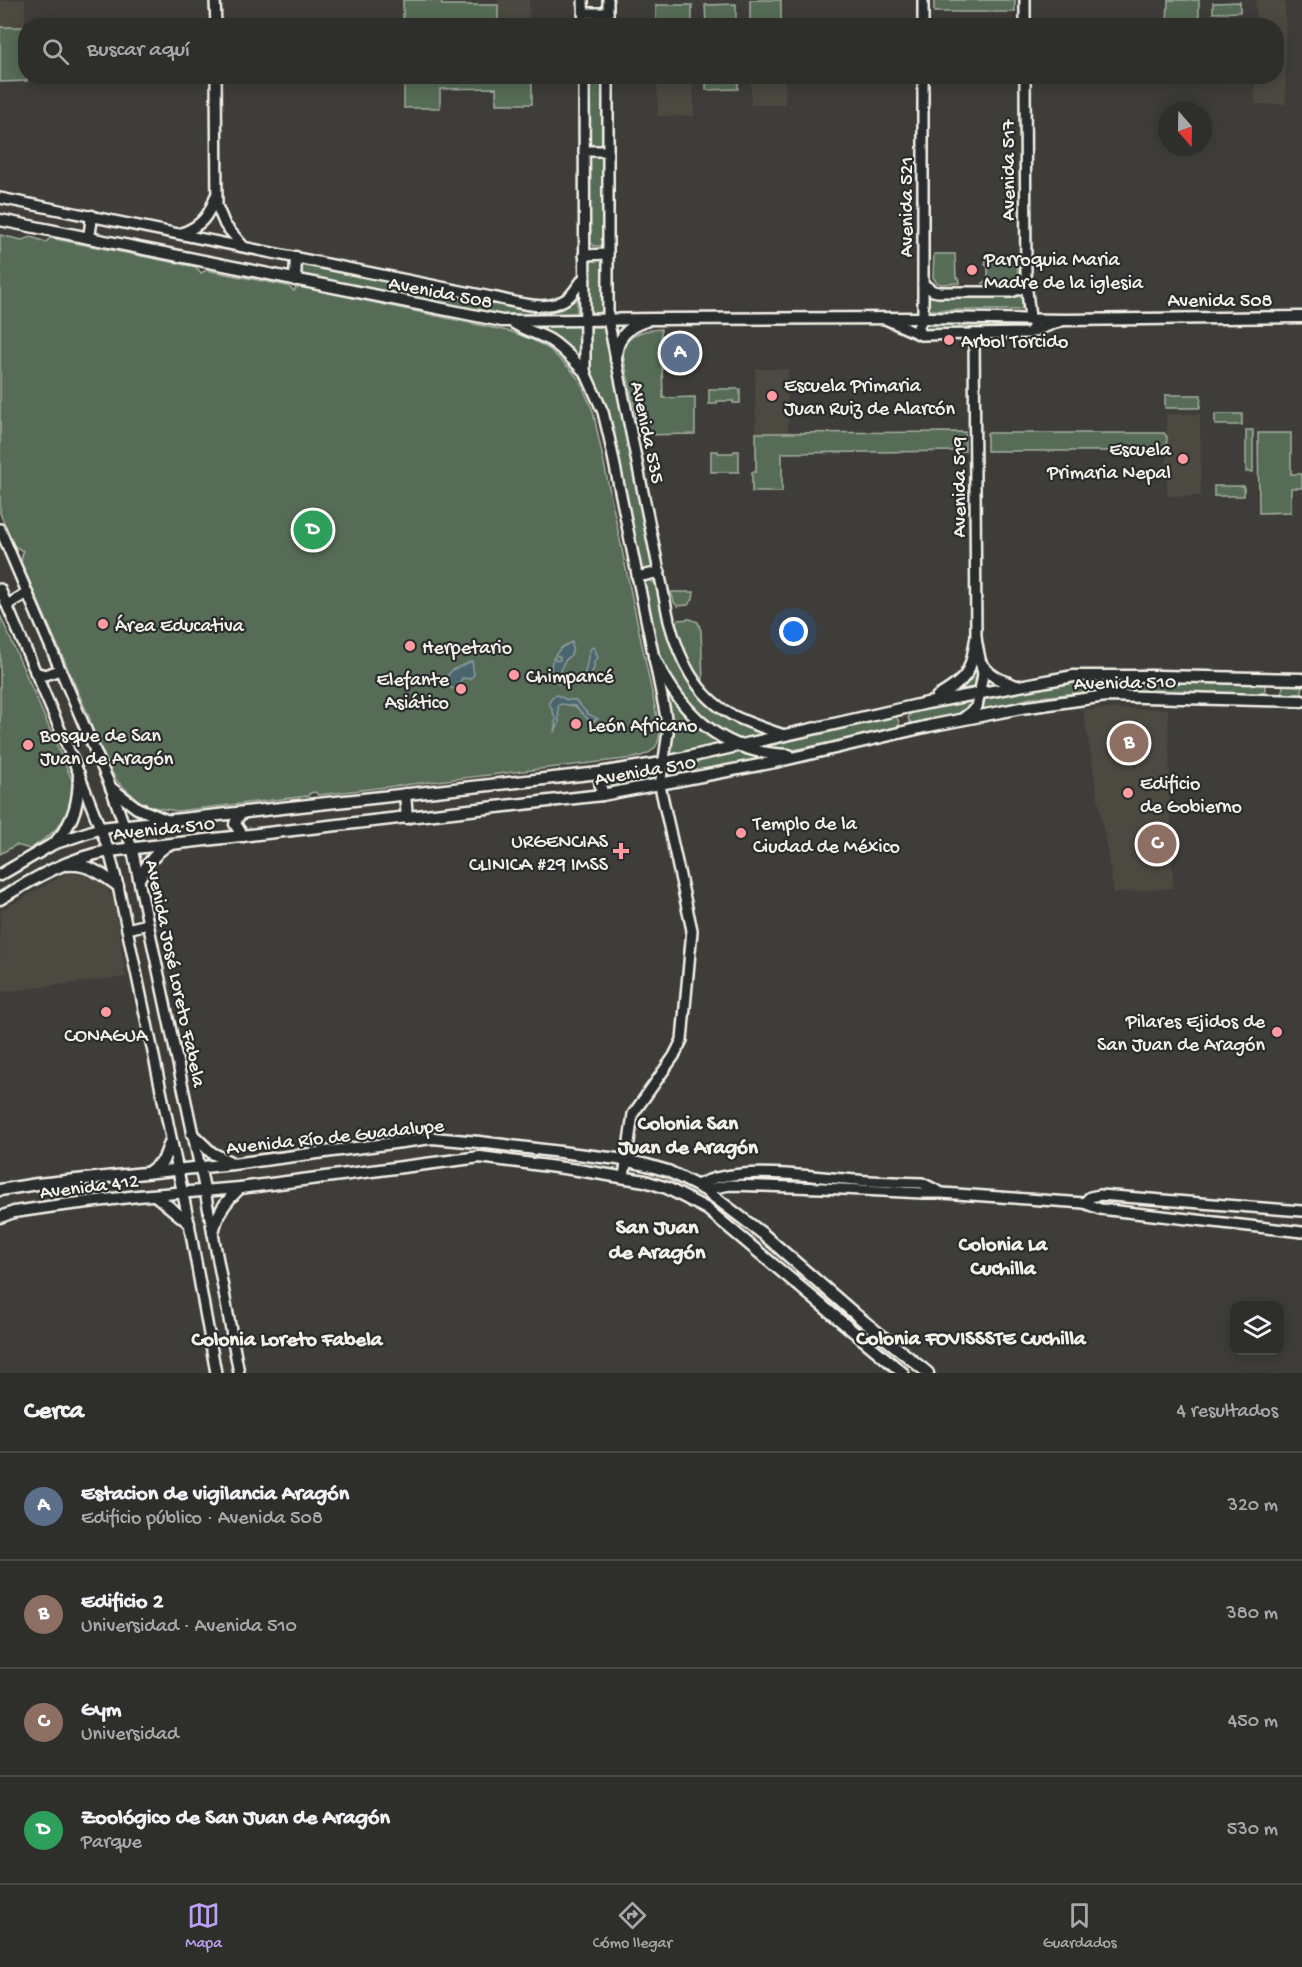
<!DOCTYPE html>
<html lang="es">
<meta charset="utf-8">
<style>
:root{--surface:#2e2e2b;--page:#363633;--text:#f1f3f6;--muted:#a7a8a9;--line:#494a47;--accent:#bca0f2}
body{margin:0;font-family:"Gochi Hand",sans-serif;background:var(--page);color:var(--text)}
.controls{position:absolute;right:18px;bottom:18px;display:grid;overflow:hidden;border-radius:12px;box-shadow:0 3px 15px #0003}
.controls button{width:54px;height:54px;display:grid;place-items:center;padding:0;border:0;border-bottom:2px solid var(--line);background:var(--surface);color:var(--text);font:30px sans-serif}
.compass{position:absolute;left:1158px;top:102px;width:54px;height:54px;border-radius:50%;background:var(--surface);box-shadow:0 3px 15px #0003;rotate:160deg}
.you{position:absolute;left:794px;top:632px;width:21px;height:21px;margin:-15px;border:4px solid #fff;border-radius:50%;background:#1a73e8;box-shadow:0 0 0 9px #1a73e833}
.badge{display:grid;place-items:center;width:39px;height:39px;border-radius:50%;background:var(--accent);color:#fff;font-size:20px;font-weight:700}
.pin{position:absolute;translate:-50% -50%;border:3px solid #fff;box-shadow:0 2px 6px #0006}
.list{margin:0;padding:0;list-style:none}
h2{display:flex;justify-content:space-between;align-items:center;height:78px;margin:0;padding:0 24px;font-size:26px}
h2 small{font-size:20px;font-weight:400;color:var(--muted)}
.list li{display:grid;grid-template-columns:39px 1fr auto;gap:18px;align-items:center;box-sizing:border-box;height:108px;padding:0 24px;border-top:2px solid var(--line)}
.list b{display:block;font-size:22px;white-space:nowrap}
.list p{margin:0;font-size:20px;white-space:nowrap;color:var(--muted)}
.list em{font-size:20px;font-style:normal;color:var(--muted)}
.icon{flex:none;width:33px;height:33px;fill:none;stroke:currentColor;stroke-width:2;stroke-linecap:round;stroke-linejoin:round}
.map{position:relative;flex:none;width:1302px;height:1373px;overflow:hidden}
.search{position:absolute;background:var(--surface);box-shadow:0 3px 15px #0003;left:18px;right:18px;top:18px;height:66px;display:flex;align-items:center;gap:15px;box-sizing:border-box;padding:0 21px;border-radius:24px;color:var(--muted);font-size:22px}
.sheet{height:510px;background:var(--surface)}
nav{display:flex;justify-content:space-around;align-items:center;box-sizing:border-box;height:84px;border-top:2px solid var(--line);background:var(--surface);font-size:16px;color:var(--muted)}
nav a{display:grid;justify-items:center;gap:3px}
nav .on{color:var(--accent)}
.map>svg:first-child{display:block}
.built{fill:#4c4841}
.green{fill:#566c57;stroke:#a5aea0;stroke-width:1.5}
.water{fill:#4a656e;stroke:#8e9d9f;stroke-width:1.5}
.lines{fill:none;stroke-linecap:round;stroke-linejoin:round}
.secondary-casing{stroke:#f4f1e8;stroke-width:14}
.primary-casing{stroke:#f4f1e8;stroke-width:15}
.secondary{stroke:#2a2d2e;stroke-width:9}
.primary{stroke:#2a2d2e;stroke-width:10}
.poi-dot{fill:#ff9aa2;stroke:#2a2d2e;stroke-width:2}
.labels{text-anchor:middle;stroke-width:4.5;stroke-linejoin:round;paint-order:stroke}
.street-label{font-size:20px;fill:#f4f1e8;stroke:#2a2d2e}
.poi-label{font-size:20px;fill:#f4f1e8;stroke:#2a2d2e;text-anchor:start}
.neighbourhood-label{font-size:21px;font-weight:bold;fill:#f4f1e8;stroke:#2a2d2e}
.quarter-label{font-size:22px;font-weight:bold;fill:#f4f1e8;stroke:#2a2d2e}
</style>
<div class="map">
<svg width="1302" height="1373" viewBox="0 0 1302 1373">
<rect width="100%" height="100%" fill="#3e3d39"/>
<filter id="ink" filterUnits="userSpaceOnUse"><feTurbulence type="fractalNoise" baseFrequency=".0167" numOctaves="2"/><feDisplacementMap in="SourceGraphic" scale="12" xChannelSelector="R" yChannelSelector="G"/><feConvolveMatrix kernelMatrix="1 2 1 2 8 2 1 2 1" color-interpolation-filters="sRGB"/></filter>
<g filter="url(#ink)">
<g class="built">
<rect x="0" y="0" width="25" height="27"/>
<rect x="498" y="0" width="31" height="25"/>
<path d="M1255 0H1285L1286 104H1255L1254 83 1217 84V77L1276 76V26L1256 25Z"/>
<path d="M657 77H693L694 116H658Z"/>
<rect x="751" y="77" width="34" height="28"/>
<path d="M1170 77H1200L1201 84 1171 85Z"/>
<path d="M755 369H788V433H756Z"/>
<path d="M1166 414H1200L1201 496H1167Z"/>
<path d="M1083 709H1168L1173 888 1114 893Z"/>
<path d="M67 873 87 875 106 887 114 901 126 977 0 992V911Z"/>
</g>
<g class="green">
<path d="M403 0H441L442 5H498V25H403Z"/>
<path d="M750 0H781V25L918 24V25H750Z"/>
<rect x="934" y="0" width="81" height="12"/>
<path d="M1168 0H1199V25H1031V22L1167 21Z"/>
<path d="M1240 2V12L1213 13V3Z"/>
<path d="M736 4V24H706L705 5Z"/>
<rect x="656" y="5" width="36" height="20"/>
<path d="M0 27H25L27 81 0 82Z"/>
<path d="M443 77H532V104H496V88L440 89V108H404V77Z"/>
<path d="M588 77H603L604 141 601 146H590L588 142Z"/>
<path d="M706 77H738V89L706 90Z"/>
<path d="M594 155H601L604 160V244L602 246H594L589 241V160L590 156Z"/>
<path d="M0 235 22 240 31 237 46 242 50 238 196 267 201 273 206 270 288 286 294 291 297 286 512 332 535 341 549 349 573 372 581 383 593 411 660 731C659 749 651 754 634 758L318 795 315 792 310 793 308 796 177 811 151 807 138 800 117 781 111 771 90 724V719L21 562 23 551 14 546 0 513Z"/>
<path d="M934 254H955L956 277 960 280V283L941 284 936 282 933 277Z"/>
<path d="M593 259 603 261 604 306 603 311 599 313 589 312 588 309V266Z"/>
<path d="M986 260H1018V275L1016 280 1012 282 983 283 988 278V266L985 265Z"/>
<path d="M305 263 489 302 548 313 563 309 577 293V315H492L305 277 300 271 302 264Z"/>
<path d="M1023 292 1022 308 1019 310H927L926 293 933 297 1016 296Z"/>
<path d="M1028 323 1031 329 925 331 920 329 921 324Z"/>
<path d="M580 325 581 364 559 338 535 326Z"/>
<path d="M592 327H603L605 330 654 561 651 569 647 571 639 568 588 372 589 329Z"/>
<path d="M661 329 663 398 695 397V434L640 435 622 350C629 333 645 330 661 329Z"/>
<path d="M709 389H740V403H733V401H717V404H709Z"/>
<path d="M1165 395H1201L1200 408H1165Z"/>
<rect x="1215" y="414" width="27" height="11"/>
<rect x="1246" y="430" width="7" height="42"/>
<path d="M965 432V451L782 453V492H752V472H756V433Z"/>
<path d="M987 433H1164L1167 437 1166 451H987Z"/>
<path d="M1258 433H1291V474H1302V488H1291V512L1259 513Z"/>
<path d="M711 451H718V453H733L734 451H739V472H711Z"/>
<rect x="1214" y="486" width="30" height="10"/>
<path d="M650 580 658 585C670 645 675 690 734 721 746 727 758 729 769 734L743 741 736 739 709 725 677 691 661 663 643 586 645 582Z"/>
<path d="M671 592H694L693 599 688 605 677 606 674 602Z"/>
<path d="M0 615 72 780C73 816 59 831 30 849L16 845 0 854Z"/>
<path d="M690 619 698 622 701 631 703 680C688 666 680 643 676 622L679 620Z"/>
<path d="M976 654 979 672 978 686 959 690 970 677Z"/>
<path d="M1114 678 1263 681 1265 685V691L1259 696 1112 691 1109 683Z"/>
<path d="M1095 680 1097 685 1094 690 1088 692 1031 698 979 711 985 695 1046 682Z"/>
<path d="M1302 683V698L1285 697 1282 694 1283 684Z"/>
<path d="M665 690C682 713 699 730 724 743L671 754 674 733Z"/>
<path d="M973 699C970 707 966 711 959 714L915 724 910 722 908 718 913 710Z"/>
<path d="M894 714C899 719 900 723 899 730L895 731 793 750 759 746Z"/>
<path d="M738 751 766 758 665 780 671 767Z"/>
<path d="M653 769 655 770 652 784 605 789 602 780Z"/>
</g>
<g class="water">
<path d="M572 642C574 659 568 654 563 664 560 671 562 677 558 684 551 676 549 666 554 657L556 661 560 660V657L555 655 562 647Z"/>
<path d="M594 647 598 658 594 661V668L590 676H584C587 667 587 656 591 648Z"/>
<path d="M472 661 474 675 469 679 462 678 457 688 452 689 446 678 452 670Z"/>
<path d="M557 695 567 700H575L588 714 598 719 591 722 575 706 561 704 558 706 559 724 554 732 556 719 549 703 552 697Z"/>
</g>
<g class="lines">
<g class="secondary-casing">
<g id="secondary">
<path d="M215 0 216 26"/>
<path d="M583 0 584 26"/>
<path d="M608 0V26"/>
<path d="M1025 0V26"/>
<path d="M583 13H608"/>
<path d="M923 26V0"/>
<path d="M216 76 217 206 225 225 243 246"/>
<path d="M584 76 585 372 603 412 609 437 665 712 668 732 660 786 692 930 682 1040 674 1056 633 1114 624 1177"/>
<path d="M608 76V319L669 621C679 658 695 695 732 715 748 723 766 729 784 735"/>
<path d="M1025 76 1026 282 1030 318 1034 326 1029 333"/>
<path d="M584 151H608"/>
<path d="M0 198 491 297C515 301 549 315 570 296 575 290 580 283 585 276"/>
<path d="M182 233C201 226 209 216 215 197"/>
<path d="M584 255 608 254"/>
<path d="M923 284 933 291 938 292H1011L1022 288 1026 282"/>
<path d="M885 319 921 335 1029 333 1061 321"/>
<path d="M921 335 918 327 923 318V76"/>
<path d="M0 529 111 788 132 848 205 1191 239 1373"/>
<path d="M637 577 660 572"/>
<path d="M0 589 79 774 109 851 118 886 189 1223 216 1373"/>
<path d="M7 605 27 593"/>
<path d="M35 672 45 675 60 670"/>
<path d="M962 719 977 707 983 674 976 639 974 334"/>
<path d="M127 929 148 924"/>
<path d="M697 1185C738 1164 811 1177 857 1180 878 1182 900 1182 922 1183L940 1192"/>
<path d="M705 1190 730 1185 822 1188 923 1193H942L1084 1203 1100 1209 1302 1232"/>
<path d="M1084 1203 1090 1197 1100 1195 1302 1211"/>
</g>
</g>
<g class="primary-casing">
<g id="primary">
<path d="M0 220 502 321 654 319 923 318 1066 320 1302 317"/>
<path d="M89 238 92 216"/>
<path d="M295 280 296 257"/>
<path d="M511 321C522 330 538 333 550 340 564 349 574 361 585 372"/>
<path d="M616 360C616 339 626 327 646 321"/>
<path d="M654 657C682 715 722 753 789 755"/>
<path d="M981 663C990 676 999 680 1014 685"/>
<path d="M937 697C968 679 970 674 976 639"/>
<path d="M599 773 602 795"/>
<path d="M111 788 137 808 166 820"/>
<path d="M405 794 407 818"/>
<path d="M243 813 238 816 235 824 243 836"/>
<path d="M57 840C75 821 79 799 79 774"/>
<path d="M67 865C88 863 102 874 118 886"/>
<path d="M0 875 53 844 101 828 599 773 662 763 927 703 1074 676H1158L1302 679"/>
<path d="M139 879C146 866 155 853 167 845"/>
<path d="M0 899C34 878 69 858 109 851L602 795 775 762 929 726 1021 708 1106 696 1302 701"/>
<path d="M192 1134 212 1153 230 1162"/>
<path d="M150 1171 163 1161 171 1140"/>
<path d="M0 1190 37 1184 233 1164 432 1138 479 1142 618 1159 647 1165 668 1171 705 1190 763 1234 855 1314 928 1373"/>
<path d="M156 1196 189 1223"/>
<path d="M0 1217 14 1212 55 1206 138 1196 240 1188 480 1157 578 1170 645 1181 667 1188 707 1209 903 1373"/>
<path d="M213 1233C217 1213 225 1202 240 1188"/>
</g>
</g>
<use href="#secondary" class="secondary"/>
<use href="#primary" class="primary"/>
</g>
</g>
<g class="poi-dot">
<circle cx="972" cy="270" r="6"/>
<circle cx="949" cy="340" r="6"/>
<circle cx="772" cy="396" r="6"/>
<circle cx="1183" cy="459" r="6"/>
<circle cx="103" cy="624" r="6"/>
<circle cx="410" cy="646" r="6"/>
<circle cx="514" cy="675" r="6"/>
<circle cx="461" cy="689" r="6"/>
<circle cx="576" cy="724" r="6"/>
<circle cx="28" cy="745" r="6"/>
<circle cx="1128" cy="793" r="6"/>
<circle cx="741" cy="833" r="6"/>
<path d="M618 842h6v6h6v6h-6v6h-6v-6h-6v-6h6z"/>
<circle cx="106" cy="1012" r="6"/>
<circle cx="1277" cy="1032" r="6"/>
</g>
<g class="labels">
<g class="street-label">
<text transform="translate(1007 170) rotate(-90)" y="7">Avenida 517</text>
<text transform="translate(905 207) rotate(-90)" y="7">Avenida 521</text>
<text transform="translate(441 291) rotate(11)" y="7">Avenida 508</text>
<text x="1220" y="306">Avenida 508</text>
<text transform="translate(649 432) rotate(78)" y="7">Avenida 535</text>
<text transform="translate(958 487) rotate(-90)" y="7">Avenida 519</text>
<text transform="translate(1125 681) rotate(-1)" y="7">Avenida 510</text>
<text transform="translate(645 769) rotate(-10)" y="7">Avenida 510</text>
<text transform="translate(164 827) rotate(-6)" y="7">Avenida 510</text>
<text transform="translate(177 973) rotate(78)" y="7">Avenida José Loreto Fabela</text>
<text transform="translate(335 1135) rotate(-6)" y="7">Avenida Río de Guadalupe</text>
<text transform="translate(89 1185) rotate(-7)" y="7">Avenida 412</text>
</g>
<g class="poi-label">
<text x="984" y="265">Parroquia Maria<tspan x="984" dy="23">Madre de la iglesia</tspan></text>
<text x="961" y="347">Arbol Torcido</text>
<text x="784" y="391">Escuela Primaria<tspan x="784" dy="23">Juan Ruiz de Alarcón</tspan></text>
<text x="1171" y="455" text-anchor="end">Escuela<tspan x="1171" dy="23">Primaria Nepal</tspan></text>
<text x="115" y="631">Área Educativa</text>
<text x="422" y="653">Herpetario</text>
<text x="526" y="682">Chimpancé</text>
<text x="449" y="685" text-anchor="end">Elefante<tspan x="449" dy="23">Asiático</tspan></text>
<text x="588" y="731">León Africano</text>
<text x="40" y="741">Bosque de San<tspan x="40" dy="23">Juan de Aragón</tspan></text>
<text x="1140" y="789">Edificio<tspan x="1140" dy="23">de Gobierno</tspan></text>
<text x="753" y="829">Templo de la<tspan x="753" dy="23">Ciudad de México</tspan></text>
<text x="608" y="847" text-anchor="end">URGENCIAS<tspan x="608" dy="23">CLINICA #29 IMSS</tspan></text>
<text x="1265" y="1027" text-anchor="end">Pilares Ejidos de<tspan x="1265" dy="23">San Juan de Aragón</tspan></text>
<text x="106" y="1041" text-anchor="middle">CONAGUA</text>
</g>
<g class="neighbourhood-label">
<text x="688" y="1129">Colonia San<tspan x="688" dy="24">Juan de Aragón</tspan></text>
<text x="1003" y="1250">Colonia La<tspan x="1003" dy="24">Cuchilla</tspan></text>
<text x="971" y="1344">Colonia FOVISSSTE Cuchilla</text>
<text x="287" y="1345">Colonia Loreto Fabela</text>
</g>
<g class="quarter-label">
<text x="657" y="1233">San Juan<tspan x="657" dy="25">de Aragón</tspan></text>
</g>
</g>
</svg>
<div class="controls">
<button><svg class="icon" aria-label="layers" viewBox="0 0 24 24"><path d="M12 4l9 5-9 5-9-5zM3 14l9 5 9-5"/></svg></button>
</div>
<svg class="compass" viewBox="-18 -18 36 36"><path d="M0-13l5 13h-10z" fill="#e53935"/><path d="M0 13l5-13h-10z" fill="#a7a8a9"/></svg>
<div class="you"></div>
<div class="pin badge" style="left:680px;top:353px;background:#5c6f8a">A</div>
<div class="pin badge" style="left:1129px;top:743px;background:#8d6e63">B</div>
<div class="pin badge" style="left:1157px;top:844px;background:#8d6e63">C</div>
<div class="pin badge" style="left:313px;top:530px;background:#2e9e5b">D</div>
<div class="search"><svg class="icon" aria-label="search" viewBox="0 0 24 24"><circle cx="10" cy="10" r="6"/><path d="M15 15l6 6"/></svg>Buscar aquí</div>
</div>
<section class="sheet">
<h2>Cerca<small>4 resultados</small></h2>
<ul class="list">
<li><span class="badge" style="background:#5c6f8a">A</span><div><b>Estacion de vigilancia Aragón</b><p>Edificio público · Avenida 508</p></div><em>320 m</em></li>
<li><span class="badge" style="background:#8d6e63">B</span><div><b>Edificio 2</b><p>Universidad · Avenida 510</p></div><em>380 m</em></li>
<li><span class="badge" style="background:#8d6e63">C</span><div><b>Gym</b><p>Universidad</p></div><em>450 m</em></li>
<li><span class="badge" style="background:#2e9e5b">D</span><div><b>Zoológico de San Juan de Aragón</b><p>Parque</p></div><em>530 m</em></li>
</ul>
</section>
<nav>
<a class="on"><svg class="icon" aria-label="map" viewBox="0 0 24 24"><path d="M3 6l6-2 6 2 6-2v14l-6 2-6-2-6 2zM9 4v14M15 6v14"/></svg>Mapa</a>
<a><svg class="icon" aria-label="directions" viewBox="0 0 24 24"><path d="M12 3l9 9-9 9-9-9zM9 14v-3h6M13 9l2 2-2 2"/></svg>Cómo llegar</a>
<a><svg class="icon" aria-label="saved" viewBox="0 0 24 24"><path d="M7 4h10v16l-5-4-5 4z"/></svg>Guardados</a>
</nav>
